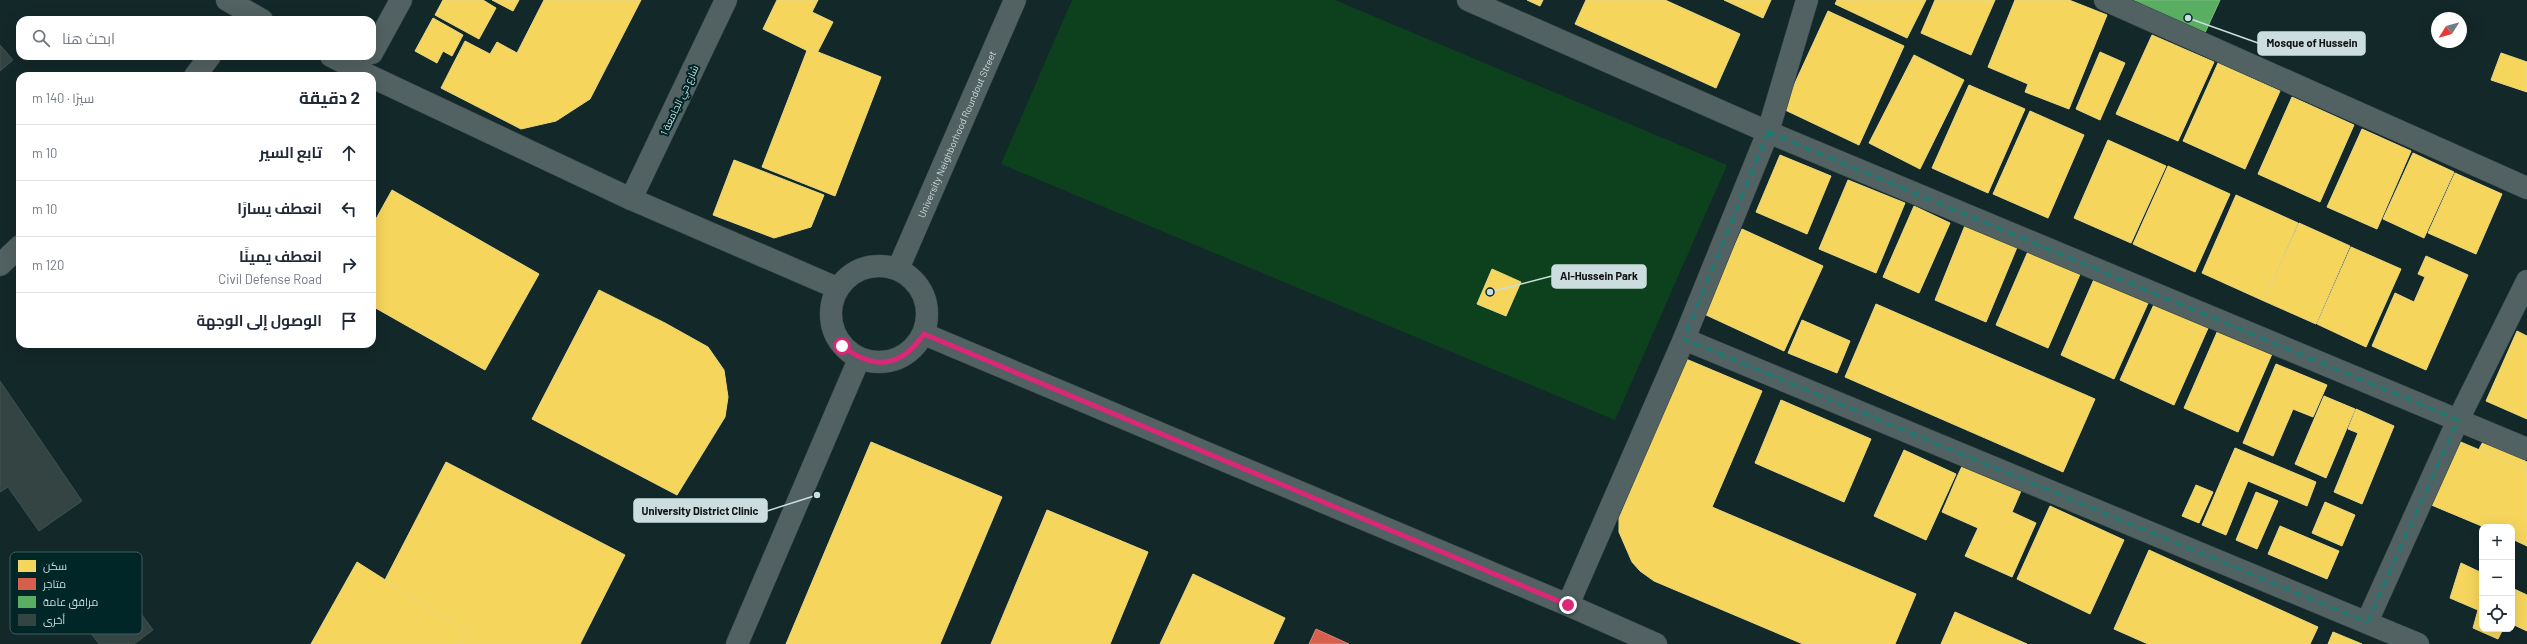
<!DOCTYPE html>
<html lang="ar">
<meta charset="utf-8">
<style>
:root{--surface:#fff;--page:#f2f2f3;--text:#1f2937;--muted:#747a83;--line:#e0e1e3}
body{margin:0;font-family:Barlow,Cairo,sans-serif;background:var(--page);color:var(--text);direction:rtl}
.controls{position:absolute;right:12px;bottom:12px;display:grid;overflow:hidden;border-radius:8px;box-shadow:0 4px 16px #0002}
.controls button{width:36px;height:36px;display:grid;place-items:center;padding:0;border:0;border-bottom:1px solid var(--line);background:var(--surface);color:var(--text);font:20px sans-serif}
.compass{position:absolute;left:2431px;top:12px;width:36px;height:36px;border-radius:50%;background:var(--surface);box-shadow:0 4px 16px #0002;rotate:233deg}
.stop{position:absolute;width:12px;height:12px;margin:-9px;border:3px solid #db2777;border-radius:50%;background:#fff}
.stop.end{background:#db2777;border-color:#fff;box-shadow:0 1px 4px #0008}
.list{margin:0;padding:0;list-style:none}
h2{display:flex;justify-content:space-between;align-items:center;height:52px;margin:0;padding:0 16px;font-size:17px}
h2 small{font-size:13px;font-weight:400;color:var(--muted)}
.list li{display:grid;grid-template-columns:26px 1fr auto;gap:12px;align-items:center;box-sizing:border-box;height:56px;padding:0 16px;border-top:1px solid var(--line)}
.list b{display:block;font-size:15px;white-space:nowrap}
.list p{margin:0;font-size:13px;white-space:nowrap;color:var(--muted)}
.list em{font-size:13px;font-style:normal;color:var(--muted)}
.icon{flex:none;width:22px;height:22px;fill:none;stroke:currentColor;stroke-width:2;stroke-linecap:round;stroke-linejoin:round}
.map{position:relative;flex:none;width:2527px;height:644px;overflow:hidden;direction:ltr}
.search{position:absolute;background:var(--surface);box-shadow:0 4px 16px #0002;left:16px;top:16px;width:360px;height:44px;display:flex;align-items:center;gap:10px;box-sizing:border-box;padding:0 14px;border-radius:12px;color:var(--muted);font-size:15px}
.panel{position:absolute;background:var(--surface);box-shadow:0 4px 16px #0002;left:16px;top:72px;width:360px;height:276px;border-radius:12px;direction:rtl}
.map>svg:first-child{display:block}
.green{fill:#0d411d}
.homes{fill:#f6d55c;stroke:#e9d783}
.shops{fill:#d6604d;stroke:#d38678}
.public{fill:#5aae61;stroke:#7cbc86}
.building{fill:#344443;stroke:#415150}
.lines{fill:none;stroke-linecap:round;stroke-linejoin:round}
.minor-casing{stroke:#334242;stroke-width:23}
.minor{stroke:#526161;stroke-width:22}
.route{stroke:#db2777;stroke-width:5}
.marked{fill:none;stroke:#187b74;stroke-width:3;stroke-dasharray:8 5;stroke-linejoin:round}
.labels{text-anchor:middle;stroke-width:4;stroke-linejoin:round;paint-order:stroke}
.street-label{font-size:10px;fill:#cbddde;stroke:#012627}
.key{fill:#012627;stroke:#3e5d5e;stroke-width:1}
.key-label{font-size:11px;fill:#cbddde}
.leader{fill:none;stroke:#cbddde;stroke-width:1.5}
.callout-dot{fill:#cbddde;stroke:#012627;stroke-width:1.5}
.callout{fill:#cbddde;stroke:#cbddde;stroke-width:1.5}
.callout-label{font-size:11px;text-anchor:middle;font-weight:bold;fill:#111}
</style>
<div class="map">
<svg width="2527" height="644" viewBox="0 0 2527 644">
<rect width="100%" height="100%" fill="#132829"/>
<path class="green" d="M1072 0H1335L1727 165 1615 420 1001 164Z"/>
<g class="homes">
<path d="M443 0H483L496 8 479 39 435 15Z"/>
<path d="M492 0H519L513 11Z"/>
<path d="M544 0H641L590 99 556 121 521 129 441 88 465 41 490 54 497 42 517 53Z"/>
<path d="M777 0H818L812 12 833 22 816 55 763 29Z"/>
<path d="M1527 0H1543L1540 6Z"/>
<path d="M1586 0H1665L1740 34 1716 88 1575 24Z"/>
<path d="M1724 0H1771L1763 18Z"/>
<path d="M1837 0H1926L1907 38 1835 4Z"/>
<path d="M1935 0H1995L1971 55 1921 33Z"/>
<path d="M2015 0H2069L2107 15 2069 109 2025 92 2028 84 1988 67Z"/>
<path d="M1828 11 1904 46 1859 145 1783 109Z"/>
<path d="M433 18 463 35 452 56 443 51 437 63 415 51Z"/>
<path d="M2152 35 2214 62 2178 141 2116 114Z"/>
<path d="M808 48 881 77 835 196 762 167Z"/>
<path d="M2100 52 2125 63 2100 120 2076 109Z"/>
<path d="M2501 53 2527 62V92L2491 80Z"/>
<path d="M1914 55 1964 80 1920 169 1869 143Z"/>
<path d="M2218 63 2280 91 2245 169 2183 141Z"/>
<path d="M1969 85 2025 109 1988 193 1932 168Z"/>
<path d="M2292 97 2354 125 2320 202 2258 174Z"/>
<path d="M2030 111 2084 135 2048 218 1993 194Z"/>
<path d="M2362 129 2411 151 2377 229 2327 207Z"/>
<path d="M2108 140 2166 166 2131 243 2074 218Z"/>
<path d="M2413 153 2454 172 2424 238 2383 219Z"/>
<path d="M1780 155 1831 176 1807 234 1756 212Z"/>
<path d="M734 160 824 195 811 227 774 238 713 215Z"/>
<path d="M2168 166 2230 194 2195 272 2133 244Z"/>
<path d="M2455 173 2502 194 2476 254 2428 233Z"/>
<path d="M1848 180 1905 203 1876 273 1819 249Z"/>
<path d="M392 190 539 274 485 370 372 306V226Z"/>
<path d="M2236 195 2298 223 2264 301 2202 273Z"/>
<path d="M1914 206 1950 223 1919 293 1883 277Z"/>
<path d="M1966 223 2018 245 1986 322 1935 300Z"/>
<path d="M2299 223 2350 246 2316 324 2264 301Z"/>
<path d="M1742 229 1823 266 1784 351 1704 314Z"/>
<path d="M2351 247 2401 269 2366 347 2317 324Z"/>
<path d="M2029 249 2081 272 2048 348 1996 325Z"/>
<path d="M2426 256 2468 275 2426 370 2372 346 2395 293 2414 302 2425 277 2418 274Z"/>
<path d="M1492 269 1521 282 1506 316 1477 304Z"/>
<path d="M2095 277 2149 301 2114 379 2061 355Z"/>
<path d="M599 290 665 323 708 347 724 370 728 397 725 417 677 495 532 419Z"/>
<path d="M2155 302 2209 326 2174 405 2120 380Z"/>
<path d="M1876 304 2095 399 2063 472 1845 377Z"/>
<path d="M1802 320 1850 341 1837 373 1788 353Z"/>
<path d="M2218 330 2272 354 2238 432 2184 408Z"/>
<path d="M2517 331 2527 336V419L2486 401Z"/>
<path d="M1686 359 1762 391 1712 507 1916 594 1895 644H1803L1654 581 1640 571 1632 562 1619 532V518Z"/>
<path d="M2276 364 2327 385 2313 417 2293 409 2273 456 2243 443Z"/>
<path d="M2324 396 2355 409 2326 478 2295 464Z"/>
<path d="M1781 400 1871 439 1844 502 1755 463Z"/>
<path d="M2356 409 2394 426 2362 504 2334 492 2358 433 2348 429Z"/>
<path d="M2485 438 2527 462V540L2512 534V527H2496L2448 506Z"/>
<path d="M2456 440 2527 470V546L2512 539V527H2484L2429 504Z"/>
<path d="M871 442 1002 497 940 644H786Z"/>
<path d="M2235 448 2316 482 2307 506 2248 481 2226 535 2202 525Z"/>
<path d="M1904 450 1956 474 1926 540 1874 516Z"/>
<path d="M1965 460 1963 466 2021 491 2012 512 2036 523 2012 577 1965 556 1978 528 1942 512 1957 477Z"/>
<path d="M446 462 625 555 580 644H452L373 603Z"/>
<path d="M2196 485 2213 492 2199 523 2182 516Z"/>
<path d="M2256 492 2278 501 2257 549 2236 540Z"/>
<path d="M2325 502 2355 515 2342 546 2312 533Z"/>
<path d="M2050 506 2124 540 2090 614 2017 579Z"/>
<path d="M1047 510 1148 552 1110 644H991Z"/>
<path d="M2280 526 2339 551 2327 579 2268 554Z"/>
<path d="M2149 550 2318 627 2310 644H2148L2114 629Z"/>
<path d="M357 562 469 633 459 644H311Z"/>
<path d="M2461 563 2482 573V629H2503L2498 639 2473 628 2478 610 2450 598Z"/>
<path d="M1193 574 1285 618 1273 644H1160Z"/>
<path d="M2512 588 2527 595V631L2512 624Z"/>
<path d="M1955 612 2027 644H1941Z"/>
<path d="M2333 632 2362 644H2328Z"/>
</g>
<path class="shops" d="M1316 629 1349 644H1309Z"/>
<path class="public" d="M2126 0H2220L2204 35Z"/>
<g class="building">
<path d="M0 45 13 60 0 71Z"/>
<path d="M0 381 82 501 39 531 8 487 0 492Z"/>
<path d="M128 596 153 630 134 644H99L86 627Z"/>
</g>
<g class="lines">
<g class="minor-casing">
<g id="minor">
<path d="M227 0 262 20"/>
<path d="M1468 0 1768 132 2527 449"/>
<path d="M2105 0 2527 188"/>
<path d="M372 53 401 0"/>
<path d="M331 56 370 76"/>
<path d="M195 76 210 56"/>
<path d="M372 77 631 199 837 288"/>
<path d="M631 199 726 0"/>
<path d="M0 265 20 246"/>
<circle cx="879" cy="314" r="48"/>
<path id="s1" d="M898 269 1015 0"/>
<path d="M924 334 1568 605 1656 644"/>
<path d="M1684 339 2418 644"/>
<path d="M1568 605 1684 339 1768 132 1807 0"/>
<path d="M2367 622 2458 420 2527 281"/>
<path d="M737 644 859 359"/>
</g>
</g>
<use href="#minor" class="minor"/>
</g>
<g class="lines">
<path class="route" d="M842 346C875 371 901 367 924 334L1568 605"/>
</g>
<path class="marked" d="M1768 132 2458 420 2367 622 1684 339Z"/>
<g class="labels">
<g class="street-label">
<text transform="translate(679 100) rotate(-65)" y="4">شارع حي الجامعة 1</text>
<text dy="4" stroke="none"><textPath href="#s1" startOffset="147">University Neighborhood Roundout Street</textPath></text>
</g>
</g>
<rect x="10" y="552" width="132" height="82" rx="6" class="key"/>
<rect x="18" y="560" width="18" height="12" fill="#f6d55c"/>
<rect x="18" y="578" width="18" height="12" fill="#d6604d"/>
<rect x="18" y="596" width="18" height="12" fill="#5aae61"/>
<rect x="18" y="614" width="18" height="12" fill="#344443"/>
<g class="key-label">
<text x="43" y="570">سكن</text>
<text x="43" y="588">متاجر</text>
<text x="43" y="606">مرافق عامة</text>
<text x="43" y="624">أخرى</text>
</g>
<path class="leader" d="M2188 18L2258 43M1490 292L1552 276M817 495L767 511"/>
<g class="callout-dot">
<circle cx="2188" cy="18" r="4"/>
<circle cx="1490" cy="292" r="4"/>
<circle cx="817" cy="495" r="4"/>
</g>
<g class="callout">
<rect x="2258" y="32" width="107" height="23" rx="4"/>
<rect x="1552" y="265" width="94" height="23" rx="4"/>
<rect x="634" y="499" width="133" height="23" rx="4"/>
</g>
<g class="callout-label">
<text x="2312" y="47">Mosque of Hussein</text>
<text x="1599" y="280">Al-Hussein Park</text>
<text x="700" y="515">University District Clinic</text>
</g>
</svg>
<div class="controls">
<button>+</button>
<button>−</button>
<button><svg class="icon" aria-label="locate" viewBox="0 0 24 24"><circle cx="12" cy="12" r="6"/><path d="M12 2v4M12 18v4M2 12h4M18 12h4"/></svg></button>
</div>
<svg class="compass" viewBox="-18 -18 36 36"><path d="M0-13l5 13h-10z" fill="#e53935"/><path d="M0 13l5-13h-10z" fill="#747a83"/></svg>
<div class="stop" style="left:842px;top:346px"></div>
<div class="stop end" style="left:1568px;top:605px"></div>
<div class="search"><svg class="icon" aria-label="search" viewBox="0 0 24 24"><circle cx="10" cy="10" r="6"/><path d="M15 15l6 6"/></svg>ابحث هنا</div>
<section class="panel">
<h2>2 دقيقة<small>سيرًا · 140 m</small></h2>
<ul class="list">
<li><svg class="icon" aria-label="ahead" viewBox="0 0 24 24"><path d="M12 20V5M6 11l6-6 6 6"/></svg><div><b>تابع السير</b></div><em>10 m</em></li>
<li><svg class="icon" aria-label="left" viewBox="0 0 24 24"><path d="M17 20v-9H6M10 6l-5 5 5 5"/></svg><div><b>انعطف يسارًا</b></div><em>10 m</em></li>
<li><svg class="icon" aria-label="right" viewBox="0 0 24 24"><path d="M7 20v-9h11M14 6l5 5-5 5"/></svg><div><b>انعطف يمينًا</b><p>Civil Defense Road</p></div><em>120 m</em></li>
<li><svg class="icon" aria-label="arrive" viewBox="0 0 24 24"><path d="M6 21V4h12l-3 4 3 4H6"/></svg><div><b>الوصول إلى الوجهة</b></div></li>
</ul>
</section>
</div>
